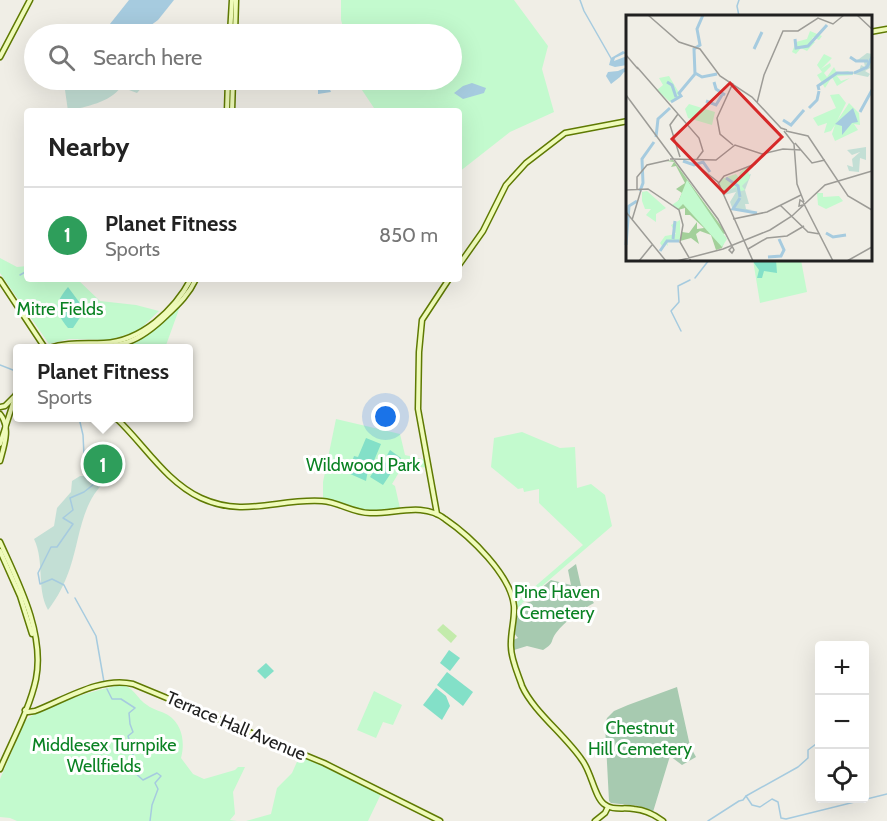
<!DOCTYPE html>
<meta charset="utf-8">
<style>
:root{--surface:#fff;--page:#f2f2f2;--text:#222;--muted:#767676;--line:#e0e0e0;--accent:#cf1a00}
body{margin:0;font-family:Cabin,sans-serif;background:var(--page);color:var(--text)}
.controls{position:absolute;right:18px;bottom:18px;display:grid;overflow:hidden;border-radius:6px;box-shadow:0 6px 24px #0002}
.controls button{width:54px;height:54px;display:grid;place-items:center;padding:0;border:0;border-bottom:2px solid var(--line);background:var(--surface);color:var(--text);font:30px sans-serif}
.you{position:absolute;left:386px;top:417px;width:21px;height:21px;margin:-15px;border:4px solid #fff;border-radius:50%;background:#1a73e8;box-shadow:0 0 0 9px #1a73e833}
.badge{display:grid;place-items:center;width:39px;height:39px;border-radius:50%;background:var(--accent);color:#fff;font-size:20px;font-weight:700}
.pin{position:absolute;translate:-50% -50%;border:3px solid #fff;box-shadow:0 2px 6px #0006}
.popup{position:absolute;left:13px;top:344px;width:180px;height:78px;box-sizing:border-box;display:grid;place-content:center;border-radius:6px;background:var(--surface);filter:drop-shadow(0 2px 4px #0005);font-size:20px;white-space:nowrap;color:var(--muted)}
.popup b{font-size:22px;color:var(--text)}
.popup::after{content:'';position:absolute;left:50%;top:100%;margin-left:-12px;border:12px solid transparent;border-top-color:var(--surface)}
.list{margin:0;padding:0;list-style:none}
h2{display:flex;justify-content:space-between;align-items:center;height:78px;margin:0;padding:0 24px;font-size:26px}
h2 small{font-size:20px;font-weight:400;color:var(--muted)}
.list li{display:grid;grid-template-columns:39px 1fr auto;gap:18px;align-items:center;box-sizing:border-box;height:96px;padding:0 24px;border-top:2px solid var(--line)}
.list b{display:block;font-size:22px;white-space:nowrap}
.list p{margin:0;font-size:20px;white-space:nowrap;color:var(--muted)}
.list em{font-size:20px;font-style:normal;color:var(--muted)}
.icon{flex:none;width:33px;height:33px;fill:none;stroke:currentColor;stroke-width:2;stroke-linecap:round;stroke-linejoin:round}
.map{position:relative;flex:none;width:887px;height:821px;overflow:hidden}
.search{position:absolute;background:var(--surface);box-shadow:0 6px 24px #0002;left:24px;top:24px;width:438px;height:66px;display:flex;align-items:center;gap:15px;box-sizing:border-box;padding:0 21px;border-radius:33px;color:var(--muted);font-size:22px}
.panel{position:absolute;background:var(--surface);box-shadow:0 6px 24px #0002;left:24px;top:108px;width:438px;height:174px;border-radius:6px}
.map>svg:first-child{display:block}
.grass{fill:#c3ebab}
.wetland{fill:#c3dfd5}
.cemetery{fill:#a7cab0}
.park{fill:#c3face}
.pitch{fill:#83e0c8}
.water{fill:#a6cbdf}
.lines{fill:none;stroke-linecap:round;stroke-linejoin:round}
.stream{stroke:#a6cbdf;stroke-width:1.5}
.secondary-casing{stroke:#5f7a03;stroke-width:7}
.secondary{stroke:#effbba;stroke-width:4}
.labels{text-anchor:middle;stroke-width:6;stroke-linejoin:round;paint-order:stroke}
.park-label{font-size:18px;fill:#0a8223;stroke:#fff}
.street-label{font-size:18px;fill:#202020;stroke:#fff}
.inset-river{fill:none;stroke:#a6cbdf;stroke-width:3}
.inset-road{fill:none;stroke:#9d9c97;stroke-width:1.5}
.view{fill:#d62828;fill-opacity:0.15;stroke:#d62828;stroke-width:3}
.inset-edge{fill:none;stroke:#202020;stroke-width:3}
</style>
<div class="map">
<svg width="887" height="821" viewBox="0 0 887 821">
<rect width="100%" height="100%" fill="#f0eee6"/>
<path class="grass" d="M443 624 457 636 451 643 437 630Z"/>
<g class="wetland">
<path d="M75 80H148L137 93 121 87C109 103 87 106 68 111L65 90Z"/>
<path d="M167 80H195L191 88 177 85Z"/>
<path d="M80 476H104L106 481C81 502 80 539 70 568 65 583 58 597 48 610 36 588 45 562 34 539L54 526 57 508 71 492 72 481Z"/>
</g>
<g class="cemetery">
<path d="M576 564 581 586 594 603C581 610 565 621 556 633 550 641 555 643 543 650L527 646 514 650 513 640 518 638 514 633 519 605 536 600 534 594 551 580 571 585 568 570Z"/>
<path d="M677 687 690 746 696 757 682 765 670 756 653 812 638 806 611 803 609 801 605 725 607 718 614 711 628 705Z"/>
</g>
<g class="park">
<path d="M341 0H514L548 46 542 69 554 112 510 132 459 172V111H376L360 87 358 80H452V34H345L341 20Z"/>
<path d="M0 258 17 267 27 266V279H77L100 301 136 305 159 311 138 331 109 340 69 339 49 344 0 273Z"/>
<path d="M753 260H801L807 292 760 303Z"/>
<path d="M182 301 165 348H62L106 347 145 334Z"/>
<path d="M336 419 400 434 405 455 426 460 427 468 404 464 392 484 395 486 400 508C387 510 373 513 360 511 347 508 337 499 323 498V482Z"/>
<path d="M522 432 560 448 575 447 577 488 591 484 605 495 612 526 520 605 518 611 517 602 583 545 539 503V489L524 492 523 488 518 489 491 467 494 438Z"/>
<path d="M122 685C134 687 137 699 147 705 153 710 162 711 168 715 183 725 185 743 181 758L193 774 204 779 235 770 238 767H245L233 792 235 814 230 820 237 821H17L10 818 0 817V779L25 721C40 706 101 688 122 685Z"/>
<path d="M374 691 402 705 393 725 383 722 376 738 357 730Z"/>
<path d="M300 755 381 794 368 821H246L271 814 277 788 292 773Z"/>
</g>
<g class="pitch">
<path d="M754 260H776L777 273 764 271 762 278H757L759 270 754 263Z"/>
<path d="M68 287 85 310 73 328H68C54 311 54 304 68 287Z"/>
<path d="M366 438 381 444 373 463 363 460 368 470 366 481 348 473 354 456 358 457Z"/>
<path d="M390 450 401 458 383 485 370 477 381 460 388 464 386 457Z"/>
<path d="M449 650 460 658 450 671 440 663Z"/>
<path d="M266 663 274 671 265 679 257 671Z"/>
<path d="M447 672 473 692 463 706 437 685Z"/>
<path d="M436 688 446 696 450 706 442 720 423 705Z"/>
</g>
<g class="water">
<path d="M129 0H174L158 20 139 34H102Z"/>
<path d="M623 51 626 53 615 58 614 61 627 56V65L615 67 609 65 611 58Z"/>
<path d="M627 67V73L624 72 620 77 611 84 606 76 608 72 618 71Z"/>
<path d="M318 80H326L331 92 318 94Z"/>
<path d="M472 83 486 88 484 93 463 99 454 93 463 86Z"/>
</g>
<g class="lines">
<g class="stream">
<path d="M580 0 584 11 612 60"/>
<path d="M739 16 737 6 739 0"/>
<path d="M20 275 27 271"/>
<path d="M695 278 709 260"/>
<path d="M681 331 671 311 679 302 678 286 690 280"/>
<path d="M0 365 18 372"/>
<path d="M68 593 64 585 52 579 40 584 38 573 51 547H57L73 524 63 518 73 510 70 498 84 492 94 484 85 475 83 435 79 418"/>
<path d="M75 598 96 636 104 682"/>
<path d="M107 689 112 699H121L135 708 129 713 130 724 133 732 128 736 133 753 134 772 143 780 157 773 161 776 155 783 158 789 152 805 150 821"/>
<path d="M746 796 752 805 760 807 772 799 778 802 781 818 786 819 887 794"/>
<path d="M708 821 739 801 743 800 746 796 798 767 808 758V750L820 741"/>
</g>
<g class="secondary-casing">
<g id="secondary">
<path d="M870 32 887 29"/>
<path d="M230 34 232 0"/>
<path d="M235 34 236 0"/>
<path d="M0 57 30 0"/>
<path d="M227 111 228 80"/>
<path d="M232 111 233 80"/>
<path d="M459 265 483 231 506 185 526 163 565 133 628 121"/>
<path d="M0 280 45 348"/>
<path d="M49 348C67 342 85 344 104 343 141 341 174 311 191 279"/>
<path d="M61 348C112 344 127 354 167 315 179 304 189 294 196 279"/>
<path d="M0 407 5 406 14 397"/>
<path d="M0 414C11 427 4 446 0 461"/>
<path d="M116 418C144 444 165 481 201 498 244 518 279 498 322 501 339 502 353 513 370 513 395 514 423 502 445 519 470 536 511 575 514 606 515 620 510 633 511 647 511 659 518 674 522 686 533 711 566 736 582 760 591 771 595 798 604 804 612 811 624 807 634 809 645 810 655 815 663 821"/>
<path d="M0 444 18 388"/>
<path d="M437 514 418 409 419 352 422 320 449 279"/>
<path d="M0 542C18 582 45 633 36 679 30 708 12 741 0 769"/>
<path d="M0 551 20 596 32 634"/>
<path d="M25 710 28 712 35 711C64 700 101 676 133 684L324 763 440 821"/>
<path d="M595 821 605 813 608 807"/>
</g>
</g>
<use href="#secondary" class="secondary"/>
</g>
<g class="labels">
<g class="park-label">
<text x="60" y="315">Mitre Fields</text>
<text x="363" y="471">Wildwood Park</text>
<text x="557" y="598">Pine Haven<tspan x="557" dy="21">Cemetery</tspan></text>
<text x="640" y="734">Chestnut<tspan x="640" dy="21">Hill Cemetery</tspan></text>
<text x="104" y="751">Middlesex Turnpike<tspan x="104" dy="21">Wellfields</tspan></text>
</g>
<g class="street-label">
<text transform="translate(236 726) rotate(23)" y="6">Terrace Hall Avenue</text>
</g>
</g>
<g transform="translate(626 15)">
<rect width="246" height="246" fill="#f0eee6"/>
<path d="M47 145 98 215 99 219 80 215 100 222 96 233 90 235 85 220 74 216 70 219 73 229 65 223 54 226 56 217 63 218 71 207V214L78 213 64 200H59V208V193L52 195 50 191 56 178 50 174 59 168 50 151 45 152 48 147 40 146Z" fill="#a3d09a"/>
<path d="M241 38 246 39V58L244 53 239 56 244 59 242 62 223 58 233 56 235 50 239 52 238 47H229ZM240 132V145L234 143 233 157 223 156 221 150 227 152 226 144 234 137 226 140 221 135ZM125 159 119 175 123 189H119L120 194 126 195H107L104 187 110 177 98 180 97 170Z" fill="#c3dfd5"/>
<path d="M184 16 196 21 193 25 187 22 185 26 189 27 181 36 175 33 170 39 166 37 170 27 181 24ZM198 39 206 43 195 54 204 48 205 51 198 58 201 62 208 52 211 58 222 56 227 60 211 61 215 66 224 63 211 71 206 62 199 73 191 60 196 57 191 50ZM43 61 55 81 44 87 31 75 37 70 33 63ZM213 79 220 88 211 106 223 88 233 98 234 110 228 109 232 115 209 126 206 119 209 110 205 116 198 118 201 108 192 111 187 103 210 93 204 80ZM63 89 89 97 86 110 62 103 59 94ZM121 152 124 163 116 171 119 175 112 177 110 172 98 177 93 170 95 164 110 159 113 163 114 157ZM61 165 101 224 96 232 57 189 52 194 46 190 53 185ZM21 176 40 193 30 199V207L20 200 25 194H19L16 186V177ZM191 178H197V182L213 181 217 186 200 194 192 190ZM54 205V226H41L42 231 39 228 36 231 34 228 39 221 50 219 45 210Z" fill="#c3face"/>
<path d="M227 93 232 107 226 108 216 120V111L209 109Z" fill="#a6cbdf"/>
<path class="inset-river" d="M169 24 170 33 182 31 201 10M128 34 136 17M224 42 230 46H242M69 58 76 62 91 59M228 58 241 52 246 42M41 67 46 70 50 82M88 67 90 74 99 80M193 75 192 71 211 58H227M80 86 90 90 96 80M45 87 55 81 53 78 69 59 68 34 74 30 71 14 77 0M183 93 191 85 193 76M234 97 246 75M157 105 165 110 178 95M30 122 32 104 44 93M57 146 68 150 77 147 84 157M100 163 112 171 114 182M14 176 17 168 16 144 28 127M114 183 107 194 131 198M200 218 207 222 220 220M47 224 49 206M0 230 3 191 11 186M34 236 41 226H53M142 242 155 241 158 235 153 224"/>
<path class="inset-road" d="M22 0 53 27 74 34 94 61 126 82 155 113 161 115M231 0 246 14M0 40 12 54M11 52 73 123 77 136 71 144M0 80 92 204 108 235 106 238 103 235 106 232M131 88 138 60 157 16H172L192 3 207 9 218 0M52 99 44 110 54 142M158 116 168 129 171 169 178 187M160 116 182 121 222 181 246 195M169 128 186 148 199 145M107 130 94 119 91 103 107 68M44 144 90 145 109 130 136 139 157 134 175 135M73 152 92 167 127 246M92 169 98 161 129 149 137 139M11 174V162L21 150 43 145M0 175 22 174 53 195 57 210 54 227 65 246M154 190 182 217 194 219M177 190 173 191 174 185 177 187 207 246M0 197 40 246M107 204 141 197 175 180M6 205 15 175M122 234 141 223 161 221 178 211M13 246 26 230M51 246 97 234 144 215 166 201 199 170 246 156M221 246 246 232"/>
<path class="view" d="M104 68 156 122 98 178 46 124Z"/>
<rect width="246" height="246" class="inset-edge"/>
</g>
</svg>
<div class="controls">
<button>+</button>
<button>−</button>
<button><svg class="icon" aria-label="locate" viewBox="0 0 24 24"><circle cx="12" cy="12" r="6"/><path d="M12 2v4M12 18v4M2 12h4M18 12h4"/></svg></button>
</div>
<div class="you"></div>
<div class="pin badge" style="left:103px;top:464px;background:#2e9e5b">1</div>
<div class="popup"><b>Planet Fitness</b>Sports</div>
<div class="search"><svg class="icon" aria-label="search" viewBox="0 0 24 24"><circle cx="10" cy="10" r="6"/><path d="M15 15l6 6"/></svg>Search here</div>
<section class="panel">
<h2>Nearby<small></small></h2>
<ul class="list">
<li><span class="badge" style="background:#2e9e5b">1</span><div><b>Planet Fitness</b><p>Sports</p></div><em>850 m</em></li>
</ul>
</section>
</div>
